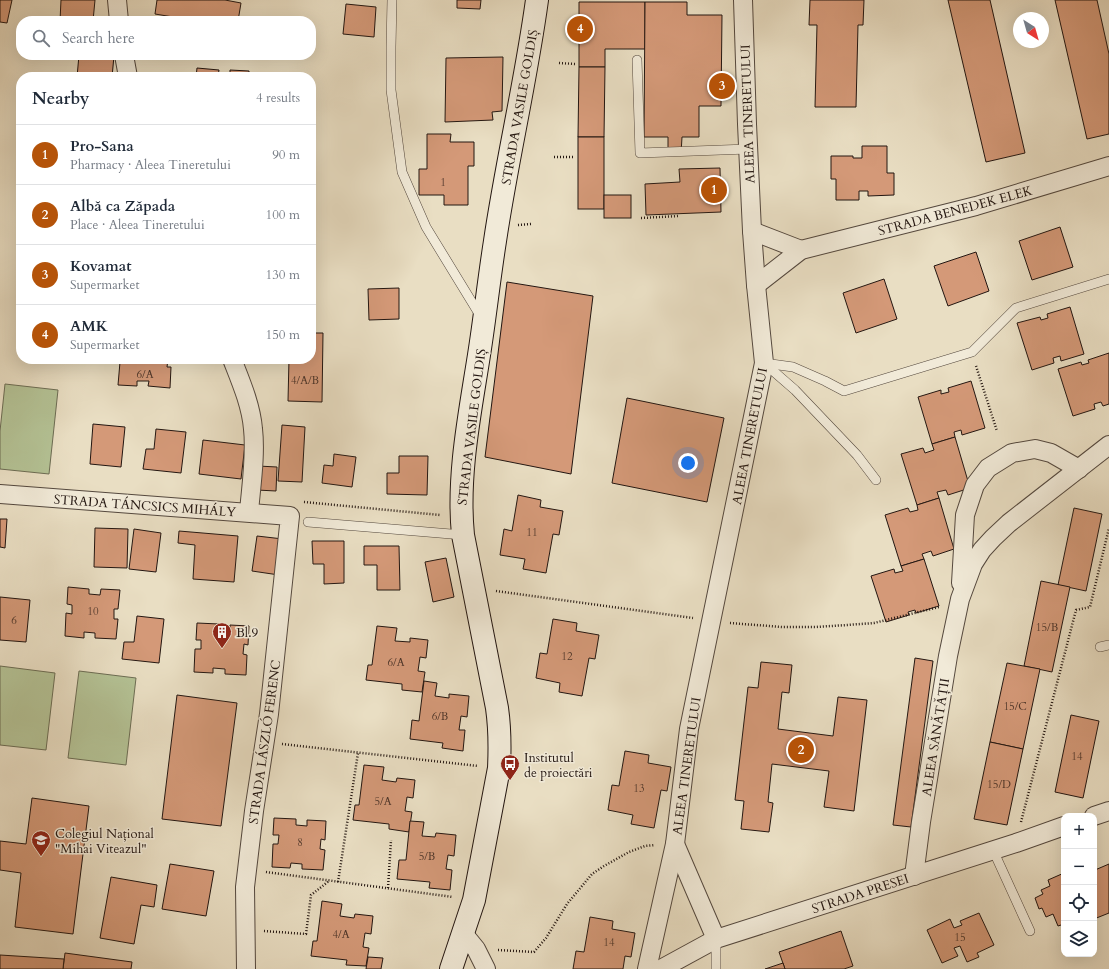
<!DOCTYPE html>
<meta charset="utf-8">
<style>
:root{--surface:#fff;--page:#f2f2f3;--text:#1f2937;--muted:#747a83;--line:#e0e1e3;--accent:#b45309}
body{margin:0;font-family:Cardo,serif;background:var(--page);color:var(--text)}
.controls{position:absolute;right:12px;bottom:12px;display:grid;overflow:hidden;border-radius:8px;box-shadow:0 4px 16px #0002}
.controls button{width:36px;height:36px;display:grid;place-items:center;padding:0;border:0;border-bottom:1px solid var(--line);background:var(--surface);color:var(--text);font:20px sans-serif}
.compass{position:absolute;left:1013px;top:12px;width:36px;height:36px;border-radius:50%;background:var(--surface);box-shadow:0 4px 16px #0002;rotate:143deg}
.you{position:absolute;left:688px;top:463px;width:14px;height:14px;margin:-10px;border:3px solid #fff;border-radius:50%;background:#1a73e8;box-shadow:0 0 0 6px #1a73e833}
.badge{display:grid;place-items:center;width:26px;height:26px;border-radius:50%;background:var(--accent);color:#fff;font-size:13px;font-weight:700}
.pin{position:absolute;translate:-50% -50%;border:2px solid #fff;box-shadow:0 1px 4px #0006}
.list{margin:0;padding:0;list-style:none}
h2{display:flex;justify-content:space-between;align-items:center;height:52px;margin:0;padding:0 16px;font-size:17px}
h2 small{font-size:13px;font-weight:400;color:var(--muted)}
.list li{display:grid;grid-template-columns:26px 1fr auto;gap:12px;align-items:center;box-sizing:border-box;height:60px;padding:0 16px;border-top:1px solid var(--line)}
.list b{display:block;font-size:15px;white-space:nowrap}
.list p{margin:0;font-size:13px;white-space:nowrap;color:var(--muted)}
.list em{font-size:13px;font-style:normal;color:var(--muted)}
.icon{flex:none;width:22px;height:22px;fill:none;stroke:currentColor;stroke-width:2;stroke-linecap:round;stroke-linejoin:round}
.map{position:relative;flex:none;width:1109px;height:969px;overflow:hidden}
.search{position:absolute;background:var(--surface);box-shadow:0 4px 16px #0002;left:16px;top:16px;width:300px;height:44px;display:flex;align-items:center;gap:10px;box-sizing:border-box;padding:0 14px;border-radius:16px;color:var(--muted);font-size:15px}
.panel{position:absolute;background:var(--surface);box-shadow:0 4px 16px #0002;left:16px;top:72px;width:300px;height:292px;border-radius:16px}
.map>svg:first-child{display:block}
.green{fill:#b4c295;stroke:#6c6c53}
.building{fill:#d49978;stroke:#231611}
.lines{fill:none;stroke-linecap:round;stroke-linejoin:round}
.lane-casing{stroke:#54483e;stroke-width:10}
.street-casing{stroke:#54483e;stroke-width:20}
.secondary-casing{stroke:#231611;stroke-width:24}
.path{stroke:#231611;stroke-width:2.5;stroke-dasharray:1 2;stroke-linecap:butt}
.lane{stroke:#f1ead8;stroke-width:9}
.street{stroke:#f1ead8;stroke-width:18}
.secondary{stroke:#f1ead8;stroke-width:22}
.labels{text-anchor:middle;stroke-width:3;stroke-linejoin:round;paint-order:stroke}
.number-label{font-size:11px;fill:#4f372b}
.street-label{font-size:13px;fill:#231611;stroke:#f1ead8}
.poi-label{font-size:13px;fill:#231611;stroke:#f1ead8;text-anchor:start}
</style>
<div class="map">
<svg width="1109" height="969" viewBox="0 0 1109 969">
<rect width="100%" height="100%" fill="#e9dec3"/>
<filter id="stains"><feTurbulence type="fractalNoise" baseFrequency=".005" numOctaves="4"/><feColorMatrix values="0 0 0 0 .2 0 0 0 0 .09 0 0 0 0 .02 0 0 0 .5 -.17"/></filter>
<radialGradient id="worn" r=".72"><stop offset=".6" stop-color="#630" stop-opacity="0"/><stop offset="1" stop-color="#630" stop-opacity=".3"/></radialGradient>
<g class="green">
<path d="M5 384 58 390 49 474 0 469V431Z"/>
<path d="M0 666 55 673 46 750 0 745Z"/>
<path d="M79 671 136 678 126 765 68 758Z"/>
</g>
<g class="building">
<path d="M0 0H12L7 23 0 22Z"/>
<path d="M61 0H95L93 21H60Z"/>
<path d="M157 0H225L241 3 238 21H197L155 14Z"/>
<path d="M457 0H481L480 9 457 8Z"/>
<path d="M810 0H864L863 25H858L856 107H815L817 25H809Z"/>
<path d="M948 0H990L1025 153 986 162Z"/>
<path d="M1055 0H1097L1109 54V134L1087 139Z"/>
<path d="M579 2H645V49H605V67H579Z"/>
<path d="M645 2H687V15H722L721 106H699V137H682L681 154H668V137H644Z"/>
<path d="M346 4 376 7 374 37 343 34Z"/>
<path d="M79 55 114 56 112 77H77Z"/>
<path d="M503 57 502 111 492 112 493 120 445 122 446 58Z"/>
<path d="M579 67H605L604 137H578Z"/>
<path d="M197 68 219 70 218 76H230V70L249 71V77H196Z"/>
<path d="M427 134H451L450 142H474V166H468V205H444V195H419V169H427Z"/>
<rect x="578" y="137" width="26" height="72"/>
<path d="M862 146H887V173H894V195L868 196V191H859V200H836V179H831V156H853V158H862Z"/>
<path d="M720 168 721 212 646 215 645 184 680 182 679 169Z"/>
<rect x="604" y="195" width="27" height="23"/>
<path d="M1060 227 1073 267 1032 280 1019 241Z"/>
<path d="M976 252 989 291 948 306 934 266Z"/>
<path d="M884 279 897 319 856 333 843 293Z"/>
<path d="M507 282 593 296 571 474 485 457Z"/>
<path d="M399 288V319L369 320 368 289Z"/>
<path d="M1070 307 1084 354 1061 361 1060 356 1053 358 1054 363 1032 370 1017 323 1040 317 1041 320 1048 318 1047 314Z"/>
<path d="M311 333H323L322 402 288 401 289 359H311Z"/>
<path d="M1109 353V404L1103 406 1101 402 1094 404 1095 409 1073 416 1058 369 1081 362 1082 365 1089 363 1088 360Z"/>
<path d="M125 359H168L167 367H171L170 388 148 386 149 381H137V386L118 385 120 362H125Z"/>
<path d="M971 381 985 428 962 435 961 430 954 432 955 437 932 444 918 397 941 390V394L949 392 948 388Z"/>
<path d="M627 398 724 418 707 502 612 483Z"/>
<path d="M93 424 125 427 121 467 90 464Z"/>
<path d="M282 425 305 427 302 482 278 481Z"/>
<path d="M156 429 186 432 181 473 143 469 146 449H154Z"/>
<path d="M955 437 970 488 948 495 946 490 937 492 939 498 917 505 901 454 923 448 925 453 934 450 932 444Z"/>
<path d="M203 440 245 445 241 479 199 474Z"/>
<path d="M334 454 356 457 352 487 322 483 324 465 333 466Z"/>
<path d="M399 456H428L427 495 387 494V473H399Z"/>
<path d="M258 466 277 467 276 491 257 490Z"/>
<path d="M518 495 541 500 540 507 563 511 559 535 553 534 546 573 523 569 525 559 500 555 504 529 512 531Z"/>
<path d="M939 498 954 549 933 556 931 551 922 554 924 559 901 566 885 515 908 508 910 512 918 510 917 505Z"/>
<path d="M1074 508 1102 514 1086 591 1058 585Z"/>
<path d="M0 519H7L5 548 0 547Z"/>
<path d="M95 528 128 529 127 568 94 567Z"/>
<path d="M134 529 161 533 156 572 129 569Z"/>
<path d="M179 531 238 536 234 582 193 579 195 545 178 543Z"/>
<path d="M257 536 283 539 279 575 252 571Z"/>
<path d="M312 541H344V583L324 584V564H313Z"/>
<path d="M364 546H399L400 590H377V565H364Z"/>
<path d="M446 558 454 597 433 602 425 562Z"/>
<path d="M924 559 939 606 916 613 915 610 908 612 909 615 886 622 871 576 894 569 895 573 903 571 901 566Z"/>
<path d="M1041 581 1070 587 1052 672 1024 666Z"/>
<path d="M68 587 89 589V594L100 595 101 589 120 590 118 609H114V619H118L116 639 95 638V633L84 632V638L65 636 66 613 72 614V605L67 604Z"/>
<path d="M0 597 30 600 26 642 0 640Z"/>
<path d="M137 616 164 619 159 663 122 659 124 642H134Z"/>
<path d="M553 619 577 623 576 631 599 635 595 659 589 658 582 696 559 692 560 683 536 678 540 653 547 654Z"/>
<path d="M197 623 219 624 218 630H230V625L249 626 248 645 244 644 243 654 247 655 246 675 225 674V669L213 668V673L194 672 195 649H201V640H196Z"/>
<path d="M377 626 397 628 395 641 410 642V638L428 640 426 658 420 657 418 671 425 672 422 692 402 690V684L366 680 368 665H372Z"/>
<path d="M915 658 933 661 911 827 893 825Z"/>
<path d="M761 662 792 665 789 693 782 692 778 729 833 736 838 697 867 700 854 811 824 807 829 771 772 764 768 802 773 803 769 832 741 829 744 801 735 800 748 687 758 688Z"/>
<path d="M1007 663 1040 669 1023 749 990 742Z"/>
<path d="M424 681 437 683 435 696 449 698V694L469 696 467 717 461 716 459 730H465L463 751 442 748 443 743 410 739 412 720 419 721Z"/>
<path d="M177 695 237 703 221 826 162 819Z"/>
<path d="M1071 715 1099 721 1083 798 1055 792Z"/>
<path d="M990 742 1023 749 1007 825 974 819Z"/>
<path d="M625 751 649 755 648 763 671 767 667 791 661 790 654 828 631 824 633 815 608 810 612 785 619 786Z"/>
<path d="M364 765 384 767 382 780 396 782 397 778 415 780 413 798 407 797 405 811 412 812 409 832 389 829V824L353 820 355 805H359Z"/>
<path d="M32 798 89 806 73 934 15 927 21 873 0 870V841L26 844Z"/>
<path d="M274 818 296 819V825L307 826V820L326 821 325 840 321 839 320 849 325 850 323 870 302 869V864L291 863 290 868 272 867 273 844H278L279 835H273Z"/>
<path d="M410 821 424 822 422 836 435 837 436 833 456 835 454 856 448 855 446 869 452 870 450 890 429 888 430 882 397 879 399 860H406Z"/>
<path d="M170 864 214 871 206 916 162 909Z"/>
<path d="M1109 864V913L1094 919V867L1095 870Z"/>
<path d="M1064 873V924L1058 926 1053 914 1046 917 1042 908 1039 909 1035 898 1043 894 1041 890 1050 886 1048 880Z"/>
<path d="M111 877 157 885 154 907 141 905 134 944 100 938Z"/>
<path d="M322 901 342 904 340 916 354 918 355 914 373 916 371 934 365 933 363 947 369 948 366 966 346 965 347 960 311 956 313 941H317Z"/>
<path d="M979 913 994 945 977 953 979 957 967 962 960 946 954 948 958 956 942 963 927 930 950 919 954 928 962 925 960 921Z"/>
<path d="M590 917 613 921 612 929 635 933 631 957 625 956 623 969H573L576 951 584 952Z"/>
<path d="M841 931 853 966 844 969H785L779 952Z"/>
<path d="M65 953 132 962 131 969H63Z"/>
<path d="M0 955 64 959 63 969H0Z"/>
<path d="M368 957 383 958 381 969H366Z"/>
<path d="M783 963 785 969H765Z"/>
</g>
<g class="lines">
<g class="lane-casing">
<g id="lane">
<path d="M392 0 391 47V90L402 172 426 227 481 317"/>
<path d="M637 60 640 153 748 149"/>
<path d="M764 363 793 367 825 381 844 391 972 352 1016 308 1109 279"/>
<path d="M764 363 795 390 857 455 876 480"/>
<path d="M308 522 463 535"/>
<path d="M1100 647 1109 645"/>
<path d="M993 850 1030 931"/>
<path d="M716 969V939"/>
</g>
</g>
<g class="street-casing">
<g id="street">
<path d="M117 0 119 21"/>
<path d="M124 55 128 77"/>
<path d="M752 231 801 250"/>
<path d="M756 285 801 250 976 206 1109 166"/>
<path d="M232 359C241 382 251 405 253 429 256 455 251 487 249 512"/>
<path d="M0 494 290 516 269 714 254 811 245 887 246 969"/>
<path d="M961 583 965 515 975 485 988 468 1012 453 1035 449 1051 453 1079 469"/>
<path d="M1094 816 1109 811"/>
<path d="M675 844 716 939"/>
<path d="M914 876 921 822 948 656 960 599 973 564 982 550 993 538 1009 523 1109 445"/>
<path d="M463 933 476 949 486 969"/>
<path d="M647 969 675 844 689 729 764 363 756 285 752 231 747 124 743 0"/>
<path d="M661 969 716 939 1016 843 1064 826"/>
</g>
</g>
<g class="secondary-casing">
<path id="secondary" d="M451 969 474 900 499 768C500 747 500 729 497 708L463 535C457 476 470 413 479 355 485 317 489 279 495 241 507 160 526 81 537 0"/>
</g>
<g class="path">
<path d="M559 63 575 64"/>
<path d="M554 157H575"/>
<path d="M641 218 679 216"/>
<path d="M518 225 531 224"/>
<path d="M976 366 997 431"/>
<path d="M304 502 440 515"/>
<path d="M496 591 693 618"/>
<path d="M730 623 782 627H815L847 625 874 623 939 607"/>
<path d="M282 744 478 766"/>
<path d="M1021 822 1076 610 1090 607 1109 528"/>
<path d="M266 872 453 897"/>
<path d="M338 882 358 753"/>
<path d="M388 888 391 840"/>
<path d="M264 931 306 934 311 895 329 881"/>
<path d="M498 950 534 952 546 938 567 904 592 874 604 866 629 852 645 846 655 845"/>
</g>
<use href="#lane" class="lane"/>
<use href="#street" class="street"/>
<use href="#secondary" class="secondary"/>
</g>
<defs>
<g id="building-pin" transform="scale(1)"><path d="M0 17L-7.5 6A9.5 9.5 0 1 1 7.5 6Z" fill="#8f2418" stroke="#f1ead8"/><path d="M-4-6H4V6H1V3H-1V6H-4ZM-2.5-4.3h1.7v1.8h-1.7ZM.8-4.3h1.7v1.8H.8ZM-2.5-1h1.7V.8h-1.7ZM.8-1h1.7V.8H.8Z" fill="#fff"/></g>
<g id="bus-pin" transform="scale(1)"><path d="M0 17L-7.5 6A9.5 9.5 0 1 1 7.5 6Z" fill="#8f2418" stroke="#f1ead8"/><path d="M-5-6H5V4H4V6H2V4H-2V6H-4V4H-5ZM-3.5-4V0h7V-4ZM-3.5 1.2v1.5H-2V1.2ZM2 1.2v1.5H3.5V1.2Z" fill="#fff"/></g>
<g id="school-pin" transform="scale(1)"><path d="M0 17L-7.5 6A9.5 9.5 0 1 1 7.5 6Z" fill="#8f2418" stroke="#f1ead8"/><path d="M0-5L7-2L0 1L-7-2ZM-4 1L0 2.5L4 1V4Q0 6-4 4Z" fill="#fff"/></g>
</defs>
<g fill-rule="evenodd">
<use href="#building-pin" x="222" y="632"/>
<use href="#bus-pin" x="510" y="764"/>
<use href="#school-pin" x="41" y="840"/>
</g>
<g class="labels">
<g class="number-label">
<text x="443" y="186">1</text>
<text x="145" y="378">6/A</text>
<text x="305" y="384">4/A/B</text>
<text x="532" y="536">11</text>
<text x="93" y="615">10</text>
<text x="14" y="624">6</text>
<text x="1047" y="631">15/B</text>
<text x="567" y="660">12</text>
<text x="396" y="666">6/A</text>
<text x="1015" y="710">15/C</text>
<text x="440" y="720">6/B</text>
<text x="1077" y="760">14</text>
<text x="999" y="788">15/D</text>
<text x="639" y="792">13</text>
<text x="383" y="805">5/A</text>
<text x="300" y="846">8</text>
<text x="427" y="860">5/B</text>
<text x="341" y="938">4/A</text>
<text x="960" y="941">15</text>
<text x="609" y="946">14</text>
</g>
<g class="street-label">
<text transform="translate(519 107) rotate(-80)" y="5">STRADA VASILE GOLDIȘ</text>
<text transform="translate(747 114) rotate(-92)" y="5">ALEEA TINERETULUI</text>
<text transform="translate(955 210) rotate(-15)" y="5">STRADA BENEDEK ELEK</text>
<text transform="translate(471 427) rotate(-83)" y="5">STRADA VASILE GOLDIȘ</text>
<text transform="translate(749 436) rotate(-79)" y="5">ALEEA TINERETULUI</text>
<text transform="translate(145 505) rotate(4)" y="5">STRADA TÁNCSICS MIHÁLY</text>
<text transform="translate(935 737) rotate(-81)" y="5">ALEEA SĂNĂTĂȚII</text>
<text transform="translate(264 742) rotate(-82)" y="5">STRADA LÁSZLÓ FERENC</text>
<text transform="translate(686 766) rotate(-82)" y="5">ALEEA TINERETULUI</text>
<text transform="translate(860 893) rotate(-18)" y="5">STRADA PRESEI</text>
</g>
<g class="poi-label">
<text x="236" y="637">Bl.9</text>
<text x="524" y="762">Institutul<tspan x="524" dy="15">de proiectări</tspan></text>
<text x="55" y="838">Colegiul Național<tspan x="55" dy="15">"Mihai Viteazul"</tspan></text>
</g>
</g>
<rect width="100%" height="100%" filter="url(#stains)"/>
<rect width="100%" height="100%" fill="url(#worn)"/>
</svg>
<div class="controls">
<button>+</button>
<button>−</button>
<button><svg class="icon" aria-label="locate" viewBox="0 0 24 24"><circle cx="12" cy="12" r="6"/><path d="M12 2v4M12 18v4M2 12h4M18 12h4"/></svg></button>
<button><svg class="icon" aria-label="layers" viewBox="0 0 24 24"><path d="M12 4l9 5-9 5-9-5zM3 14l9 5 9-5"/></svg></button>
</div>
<svg class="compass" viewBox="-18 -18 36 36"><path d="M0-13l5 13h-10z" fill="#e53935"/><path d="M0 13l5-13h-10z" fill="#747a83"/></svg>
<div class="you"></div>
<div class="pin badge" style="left:714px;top:190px">1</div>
<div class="pin badge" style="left:801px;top:750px">2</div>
<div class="pin badge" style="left:722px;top:86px">3</div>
<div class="pin badge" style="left:580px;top:29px">4</div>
<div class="search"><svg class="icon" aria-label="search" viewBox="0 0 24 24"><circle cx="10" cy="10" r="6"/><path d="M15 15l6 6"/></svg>Search here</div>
<section class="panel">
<h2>Nearby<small>4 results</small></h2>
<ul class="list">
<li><span class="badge">1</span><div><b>Pro-Sana</b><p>Pharmacy · Aleea Tineretului</p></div><em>90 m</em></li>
<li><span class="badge">2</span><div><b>Albă ca Zăpada</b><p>Place · Aleea Tineretului</p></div><em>100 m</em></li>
<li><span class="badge">3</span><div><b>Kovamat</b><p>Supermarket</p></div><em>130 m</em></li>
<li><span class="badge">4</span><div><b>AMK</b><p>Supermarket</p></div><em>150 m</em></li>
</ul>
</section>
</div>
